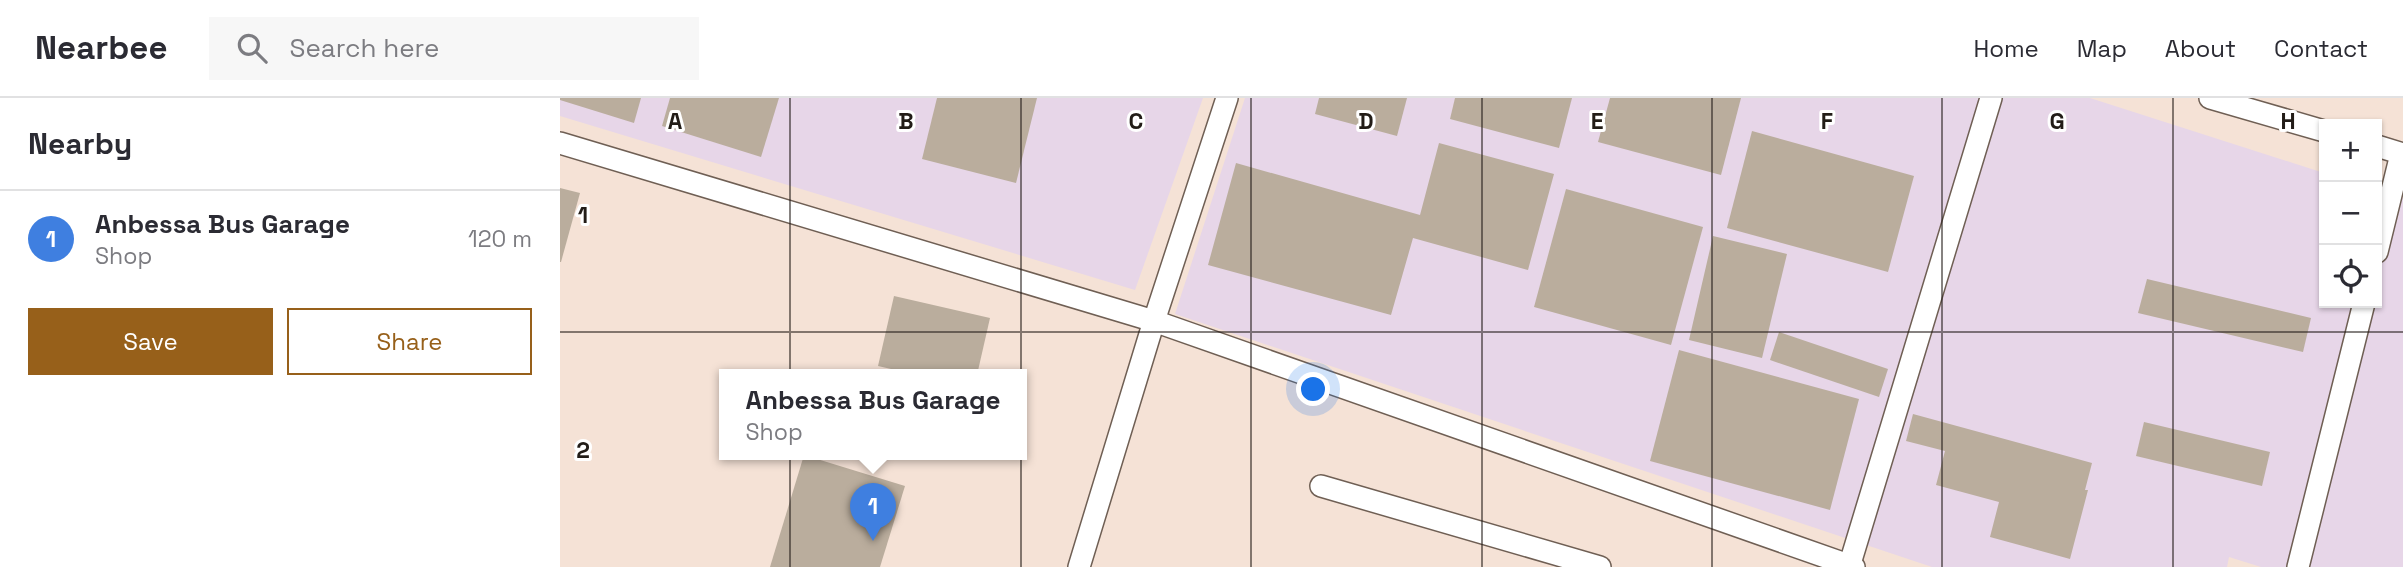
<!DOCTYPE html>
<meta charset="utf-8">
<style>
:root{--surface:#fff;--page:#f7f7f7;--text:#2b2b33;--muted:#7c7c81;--line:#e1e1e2;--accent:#97601a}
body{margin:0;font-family:"Space Grotesk",sans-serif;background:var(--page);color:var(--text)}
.controls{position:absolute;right:21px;top:21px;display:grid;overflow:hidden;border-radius:0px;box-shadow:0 2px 5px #0004}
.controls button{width:63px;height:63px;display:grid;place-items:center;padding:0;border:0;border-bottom:2px solid var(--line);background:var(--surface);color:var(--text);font:35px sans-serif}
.you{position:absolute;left:754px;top:292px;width:24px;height:24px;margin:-18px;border:5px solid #fff;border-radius:50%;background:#1a73e8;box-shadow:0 0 0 10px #1a73e833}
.badge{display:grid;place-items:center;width:46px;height:46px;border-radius:50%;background:var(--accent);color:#fff;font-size:23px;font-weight:700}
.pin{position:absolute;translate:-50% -58px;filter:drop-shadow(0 2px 4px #0008)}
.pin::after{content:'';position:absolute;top:37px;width:24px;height:21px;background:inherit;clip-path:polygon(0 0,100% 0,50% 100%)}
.popup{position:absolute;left:159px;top:271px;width:308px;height:91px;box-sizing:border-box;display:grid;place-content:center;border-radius:0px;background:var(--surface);filter:drop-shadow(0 2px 5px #0005);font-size:23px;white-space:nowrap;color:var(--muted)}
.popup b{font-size:26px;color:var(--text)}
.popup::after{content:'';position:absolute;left:50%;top:100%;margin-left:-14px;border:14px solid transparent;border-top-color:var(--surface)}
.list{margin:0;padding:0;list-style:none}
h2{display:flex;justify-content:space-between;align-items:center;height:91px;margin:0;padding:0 28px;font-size:30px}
h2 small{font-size:23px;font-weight:400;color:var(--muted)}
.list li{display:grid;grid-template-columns:46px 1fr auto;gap:21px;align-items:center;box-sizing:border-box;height:98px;padding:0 28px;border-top:2px solid var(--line)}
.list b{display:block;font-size:26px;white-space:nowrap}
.list p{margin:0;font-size:23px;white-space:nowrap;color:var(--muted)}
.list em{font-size:23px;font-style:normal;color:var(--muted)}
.actions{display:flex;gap:14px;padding:21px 28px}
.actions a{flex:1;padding:16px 0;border:2px solid var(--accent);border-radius:0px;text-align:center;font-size:24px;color:var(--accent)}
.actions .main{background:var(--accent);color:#fff}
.icon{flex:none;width:38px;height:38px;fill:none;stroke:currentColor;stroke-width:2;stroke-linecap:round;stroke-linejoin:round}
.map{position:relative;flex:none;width:1843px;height:469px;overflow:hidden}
header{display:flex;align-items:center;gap:42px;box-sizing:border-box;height:98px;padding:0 35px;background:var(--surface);border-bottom:2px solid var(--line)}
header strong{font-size:33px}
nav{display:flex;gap:38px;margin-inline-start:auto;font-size:24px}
.search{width:490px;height:63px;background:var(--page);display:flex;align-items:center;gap:18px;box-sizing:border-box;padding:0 24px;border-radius:0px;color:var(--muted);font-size:26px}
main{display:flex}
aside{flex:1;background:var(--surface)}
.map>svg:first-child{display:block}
.industrial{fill:#e7d6e8}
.building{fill:#baad9d}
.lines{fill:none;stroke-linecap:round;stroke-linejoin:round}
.street-casing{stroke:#6f5f54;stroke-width:24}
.street{stroke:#fff;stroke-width:21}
.grid{fill:none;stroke:#221c17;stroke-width:2;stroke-opacity:0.55}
.grid-label{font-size:23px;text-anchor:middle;font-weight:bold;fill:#221c17;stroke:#fff;stroke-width:6;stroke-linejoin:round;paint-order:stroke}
</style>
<header>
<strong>Nearbee</strong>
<div class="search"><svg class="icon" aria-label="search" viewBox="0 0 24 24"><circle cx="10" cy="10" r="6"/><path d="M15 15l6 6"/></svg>Search here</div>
<nav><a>Home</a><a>Map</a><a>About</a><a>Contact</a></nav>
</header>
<main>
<aside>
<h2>Nearby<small></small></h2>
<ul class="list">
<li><span class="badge" style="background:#3f7fe0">1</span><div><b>Anbessa Bus Garage</b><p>Shop</p></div><em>120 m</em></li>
</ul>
<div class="actions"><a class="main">Save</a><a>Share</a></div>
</aside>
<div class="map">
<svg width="1843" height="469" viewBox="0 0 1843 469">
<rect width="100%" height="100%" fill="#f5e2d6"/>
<g class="industrial">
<path d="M0 0H643L575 192 0 18Z"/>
<path d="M685 0H1530L1764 75V205H1817V91L1843 100V469H1701L1669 459 1667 469H1372L615 216Z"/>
</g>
<g class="building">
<path d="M0 0H81L74 25 0 2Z"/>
<path d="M110 0H219L201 59 102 28Z"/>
<path d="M377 0H477L456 85 362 61Z"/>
<path d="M759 0H847L837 38 755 16Z"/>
<path d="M895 0H1012L999 50 890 21Z"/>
<path d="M1050 0H1181L1161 77 1038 44Z"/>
<path d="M1192 33 1354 78 1328 174 1167 130Z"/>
<path d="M879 45 994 76 968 172 853 140 831 217 648 167 676 65 860 117Z"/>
<path d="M0 90 20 95 1 164H0Z"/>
<path d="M1006 91 1143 129 1111 247 974 209Z"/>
<path d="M1153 138 1227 156 1202 260 1129 242Z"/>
<path d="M1587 181 1751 220 1743 254 1578 215Z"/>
<path d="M334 198 430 220 417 277H357L318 268Z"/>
<path d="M1219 234 1328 271 1319 299 1210 262Z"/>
<path d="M1119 252 1299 301 1270 412 1090 363Z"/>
<path d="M1353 316 1532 365 1525 392H1528L1510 461 1430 439 1439 404 1376 387 1385 353 1346 343Z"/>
<path d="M1584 324 1710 354 1702 388 1576 358Z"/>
<path d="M244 357 345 388 320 469H210Z"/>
</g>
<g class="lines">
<g class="street-casing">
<g id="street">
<path d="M1650 0 1764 33"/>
<path d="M0 45 594 223 1294 469"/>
<path d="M1817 48 1843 56"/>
<path d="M1817 154 1841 56"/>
<path d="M761 388 1040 469"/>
<path d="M519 469 594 223 667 0"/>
<path d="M1289 469 1431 0"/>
<path d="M1738 469 1804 205"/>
</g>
</g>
<use href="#street" class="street"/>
</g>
<path class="grid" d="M230 0V469M461 0V469M691 0V469M922 0V469M1152 0V469M1382 0V469M1613 0V469M0 234H1843"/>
<g class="grid-label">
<text x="115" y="31">A</text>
<text x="346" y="31">B</text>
<text x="576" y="31">C</text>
<text x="806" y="31">D</text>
<text x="1037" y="31">E</text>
<text x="1267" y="31">F</text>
<text x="1497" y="31">G</text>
<text x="1728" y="31">H</text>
<text x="23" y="125">1</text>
<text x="23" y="360">2</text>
</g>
</svg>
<div class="controls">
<button>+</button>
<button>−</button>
<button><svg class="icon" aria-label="locate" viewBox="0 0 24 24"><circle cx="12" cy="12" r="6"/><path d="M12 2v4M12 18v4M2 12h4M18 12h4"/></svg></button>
</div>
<div class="you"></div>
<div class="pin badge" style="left:313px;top:443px;background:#3f7fe0">1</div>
<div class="popup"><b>Anbessa Bus Garage</b>Shop</div>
</div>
</main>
